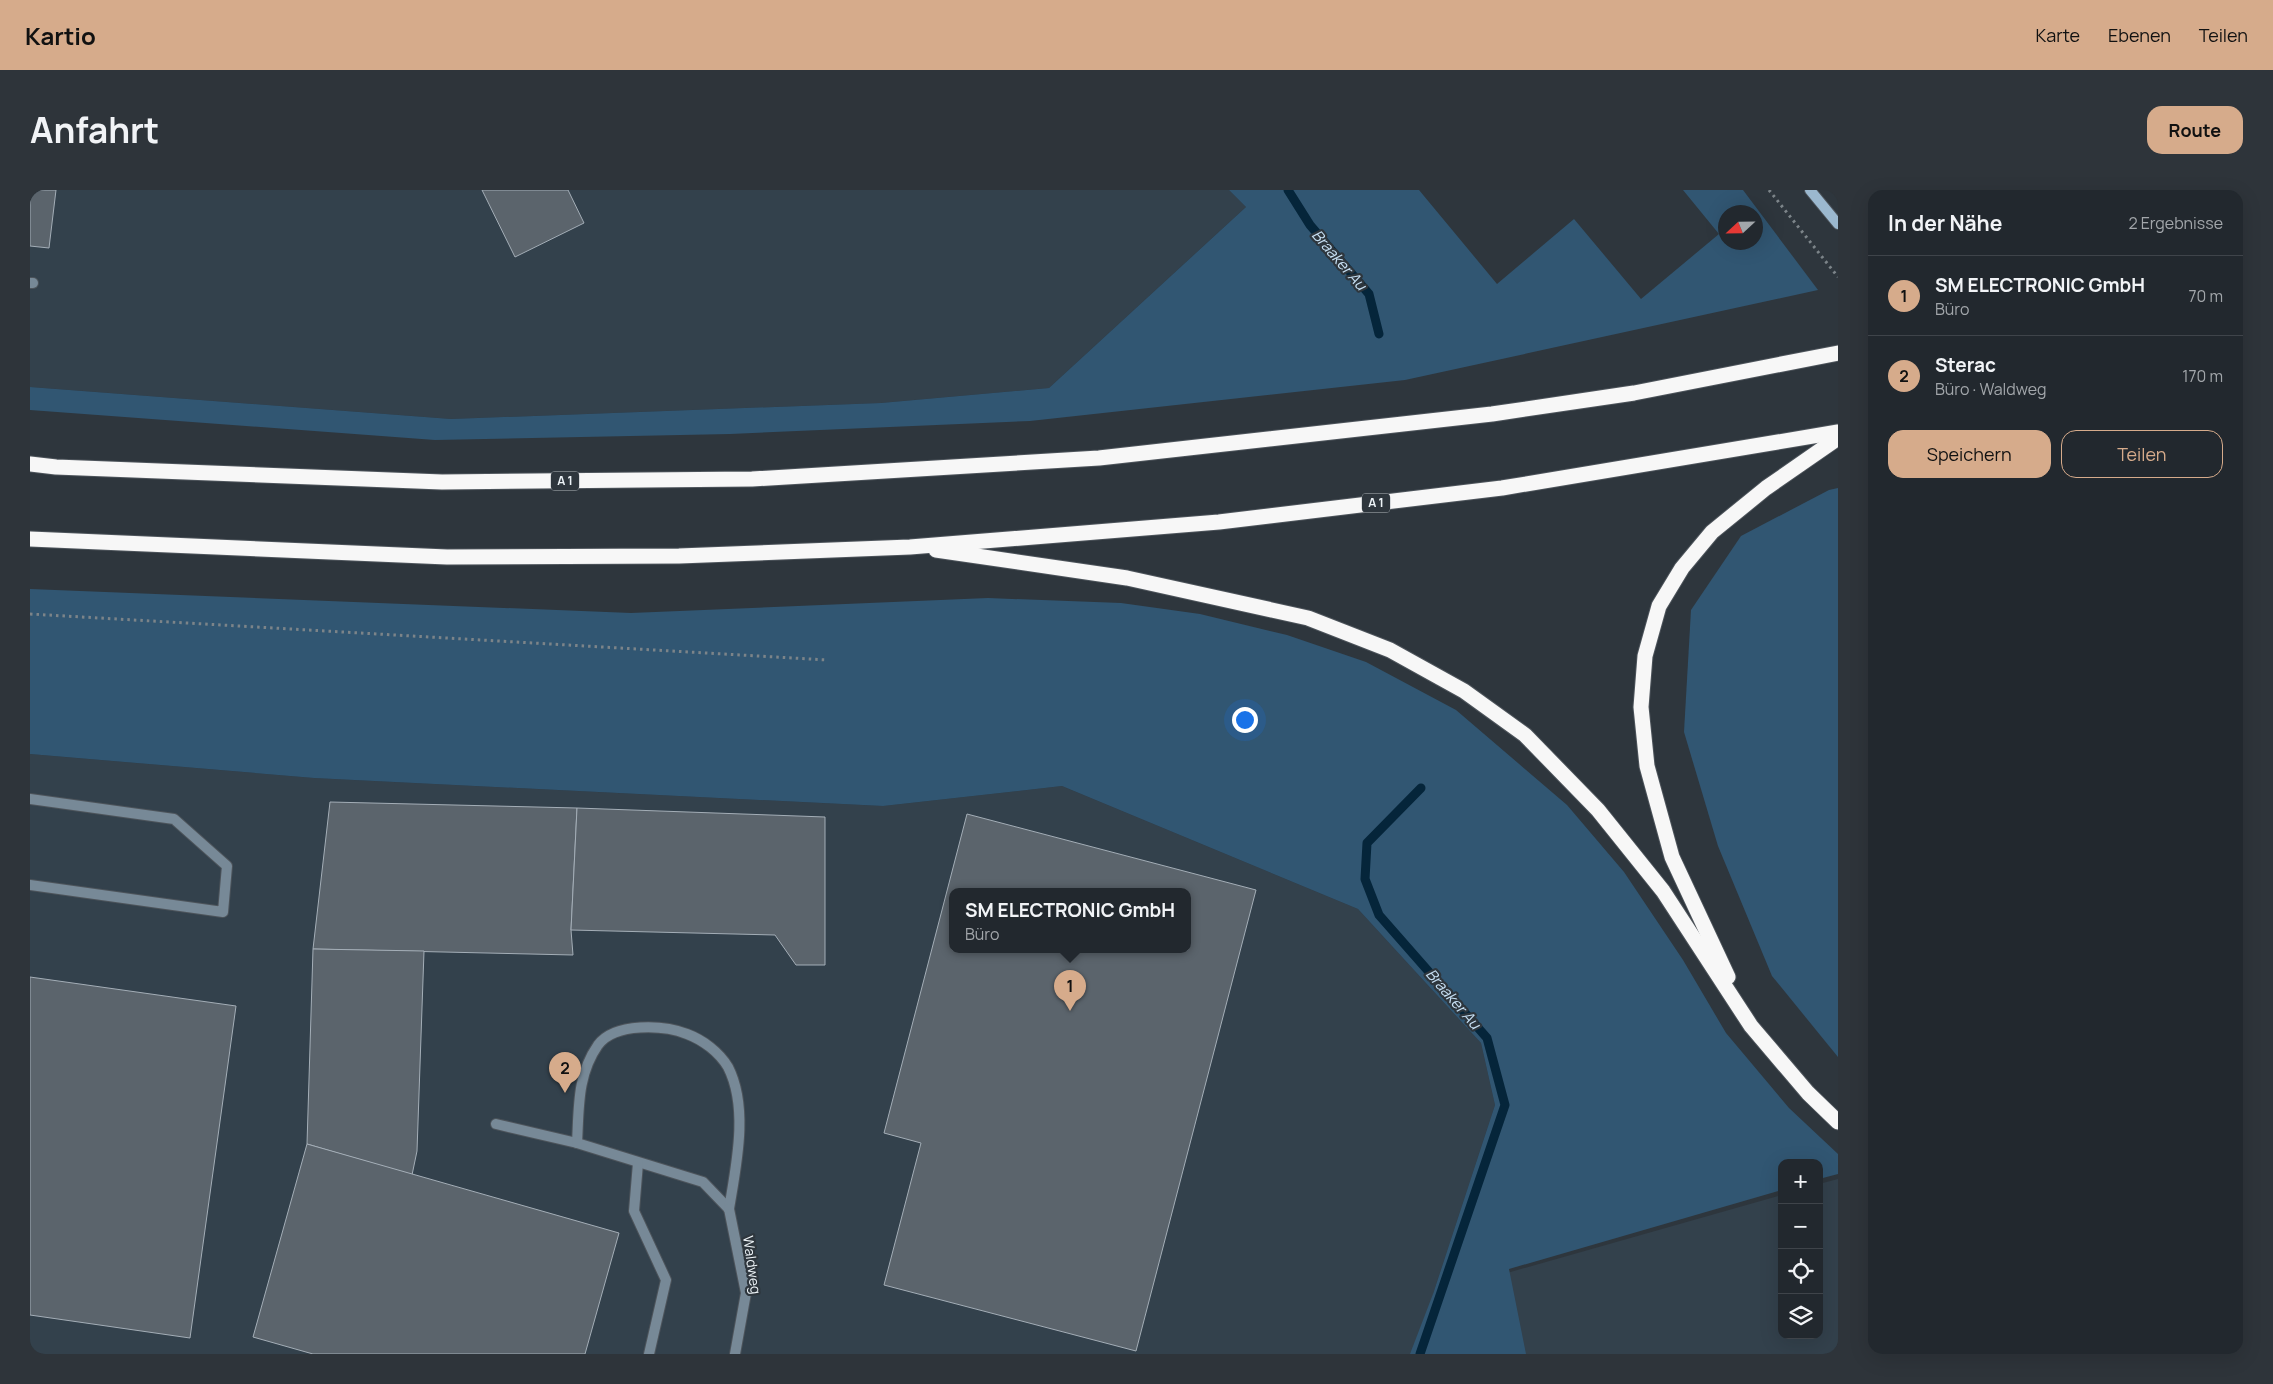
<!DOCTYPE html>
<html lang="de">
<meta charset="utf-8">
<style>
:root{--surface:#22282e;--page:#2e343a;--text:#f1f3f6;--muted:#a2a6aa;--line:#3f444a;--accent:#d6ab8b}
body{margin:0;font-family:Manrope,sans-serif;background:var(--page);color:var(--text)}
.controls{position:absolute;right:15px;bottom:15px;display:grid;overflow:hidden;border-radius:10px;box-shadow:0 5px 20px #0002}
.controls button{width:45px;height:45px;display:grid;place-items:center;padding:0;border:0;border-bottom:1px solid var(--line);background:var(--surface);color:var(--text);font:25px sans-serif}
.compass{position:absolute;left:1688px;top:15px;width:45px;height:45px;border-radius:50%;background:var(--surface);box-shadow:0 5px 20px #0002;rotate:248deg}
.you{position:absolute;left:1214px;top:529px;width:18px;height:18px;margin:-12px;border:4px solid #fff;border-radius:50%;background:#1a73e8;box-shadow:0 0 0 8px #1a73e833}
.badge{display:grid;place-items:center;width:32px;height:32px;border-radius:50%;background:var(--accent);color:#111;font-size:16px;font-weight:700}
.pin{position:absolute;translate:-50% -41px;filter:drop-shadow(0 1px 2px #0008)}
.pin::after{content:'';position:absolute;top:26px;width:18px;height:15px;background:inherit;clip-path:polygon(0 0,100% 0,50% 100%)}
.popup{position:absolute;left:919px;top:698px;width:242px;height:65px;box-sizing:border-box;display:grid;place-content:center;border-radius:10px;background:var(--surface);filter:drop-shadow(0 1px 4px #0005);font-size:16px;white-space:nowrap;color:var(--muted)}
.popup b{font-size:19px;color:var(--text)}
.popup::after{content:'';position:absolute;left:50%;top:100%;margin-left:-10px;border:10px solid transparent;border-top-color:var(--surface)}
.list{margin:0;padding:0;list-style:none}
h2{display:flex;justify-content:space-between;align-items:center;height:65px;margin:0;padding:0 20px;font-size:21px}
h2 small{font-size:16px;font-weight:400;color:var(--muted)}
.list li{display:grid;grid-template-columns:32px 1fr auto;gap:15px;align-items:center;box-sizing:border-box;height:80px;padding:0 20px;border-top:1px solid var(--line)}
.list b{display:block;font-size:19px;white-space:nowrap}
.list p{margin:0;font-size:16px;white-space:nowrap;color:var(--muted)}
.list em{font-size:16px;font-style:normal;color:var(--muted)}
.actions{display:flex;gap:10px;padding:15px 20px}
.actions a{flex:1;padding:11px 0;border:1px solid var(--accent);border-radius:15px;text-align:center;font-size:18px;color:var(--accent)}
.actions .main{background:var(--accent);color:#111}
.icon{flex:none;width:28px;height:28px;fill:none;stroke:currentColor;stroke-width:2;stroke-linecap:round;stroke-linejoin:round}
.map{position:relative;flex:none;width:1808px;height:1164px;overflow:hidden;border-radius:15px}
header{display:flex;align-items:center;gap:30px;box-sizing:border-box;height:70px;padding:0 25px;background:var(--accent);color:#111}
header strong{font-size:24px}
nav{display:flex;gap:28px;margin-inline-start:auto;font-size:18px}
.intro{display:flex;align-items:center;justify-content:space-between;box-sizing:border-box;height:120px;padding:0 30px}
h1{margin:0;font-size:35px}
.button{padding:12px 22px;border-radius:15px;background:var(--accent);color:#111;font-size:18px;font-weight:700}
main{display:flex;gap:30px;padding:0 30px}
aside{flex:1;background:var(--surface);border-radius:15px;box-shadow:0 5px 20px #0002}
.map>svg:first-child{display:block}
.built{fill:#33414c;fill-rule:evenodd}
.green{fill:#315672;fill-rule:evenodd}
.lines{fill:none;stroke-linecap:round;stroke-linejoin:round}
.stream{stroke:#05253a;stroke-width:9}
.building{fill:#5b646c;stroke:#a4aeb7;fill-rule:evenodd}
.service-casing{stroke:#4d545b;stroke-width:12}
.minor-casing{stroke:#4d545b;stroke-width:12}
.secondary-casing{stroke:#4d545b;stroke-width:12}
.motorway-casing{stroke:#4d545b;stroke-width:17}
.path{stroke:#7c8489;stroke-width:3;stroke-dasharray:2.5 4;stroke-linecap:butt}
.service{stroke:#778997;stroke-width:10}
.minor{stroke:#778997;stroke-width:10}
.secondary{stroke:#9bb8cf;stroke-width:10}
.motorway{stroke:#f7f7f7;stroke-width:15}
.labels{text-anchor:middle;stroke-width:4.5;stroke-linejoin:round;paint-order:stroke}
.shield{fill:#2e363d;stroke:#b4babf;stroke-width:1}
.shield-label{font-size:12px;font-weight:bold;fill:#edf3f7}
.street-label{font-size:14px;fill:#edf3f7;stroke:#2e363d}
.water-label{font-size:15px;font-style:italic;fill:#c7e0f4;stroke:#2e363d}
</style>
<header>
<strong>Kartio</strong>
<nav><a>Karte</a><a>Ebenen</a><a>Teilen</a></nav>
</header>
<div class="intro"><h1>Anfahrt</h1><a class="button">Route</a></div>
<main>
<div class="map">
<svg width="1808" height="1164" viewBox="0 0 1808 1164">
<rect width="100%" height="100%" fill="#2e363d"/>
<g class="built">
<path d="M0 0H1199L1216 17 1019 198 851 213 421 229 0 197Z"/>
<path d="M0 564 284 588 853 616 1032 596 1328 719 1451 853 1465 915 1403 1104 1752 1005V1145H1789V994L1808 989V1164H0ZM922 702H1158V760H922Z"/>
</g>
<g class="green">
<path d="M1199 0H1389L1467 94 1544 29 1611 109 1689 44 1653 0H1713L1788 100 1375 190 1000 231 700 244 405 250 0 220V197L421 229 851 213 1019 198 1216 17ZM1726 22V52H1696V22Z"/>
<path d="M1808 298V867L1742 786 1688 656 1654 542 1661 420 1711 346 1799 300Z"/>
<path d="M0 399 601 423 958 408 1091 413 1170 424 1257 445 1336 472 1426 520 1537 615 1594 682 1653 770 1696 843 1759 918 1808 964V984L1789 989V973H1752V1000L1479 1079 1496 1164H1380L1403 1104 1465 915 1451 853 1328 719 1032 596 853 616 284 588 0 564Z"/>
</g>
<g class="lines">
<g class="stream">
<path d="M1258 0 1280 35 1339 104 1349 144"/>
<path d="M1390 1164 1475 915 1457 848 1349 725 1335 689 1337 653 1391 598"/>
</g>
</g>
<g class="building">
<path d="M0 0H26L19 58 0 56Z"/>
<path d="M452 0H538L554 33 485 67Z"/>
<path d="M300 612 547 618 541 740 543 765 283 759Z"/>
<path d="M547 618 795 627V775H766L745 745 541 740Z"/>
<path d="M937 624 1226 700 1106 1161 854 1095 891 953 854 943ZM922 702H1158V760H922Z"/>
<path d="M283 759 394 761 387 961 382 985 277 954Z"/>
<path d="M0 787 206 816 160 1148 0 1125Z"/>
<path d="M277 954 589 1043 555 1164H283L223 1147Z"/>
</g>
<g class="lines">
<g class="service-casing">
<g id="service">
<path d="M0 93H3"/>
<path d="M0 609 144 629 197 676 193 722 0 695"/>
<path d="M466 934 547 953 673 992 699 1019"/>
<path d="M547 953C549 918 547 885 568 855 585 832 634 835 657 844 673 850 689 862 698 877 719 918 706 976 699 1019"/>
<path d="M608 973 604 1021 636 1090 619 1164"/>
</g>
</g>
<g class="minor-casing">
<path id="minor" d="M699 1019 716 1103 705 1164"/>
</g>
<g class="secondary-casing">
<path id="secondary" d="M1780 0 1808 34"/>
</g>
<g class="motorway-casing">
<g id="motorway">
<path d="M0 274 26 277 412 292 722 289 1069 268 1462 224 1604 203 1808 163"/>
<path d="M0 349 417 367 649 366 880 357 1189 332 1472 298 1808 242"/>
<path d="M906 360 1097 388 1278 428 1360 460 1434 501 1495 545 1568 620 1633 701 1721 836 1778 903 1808 932"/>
<path d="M1698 787 1642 667 1617 576 1611 517 1615 466 1629 416 1652 378 1682 342 1736 298 1808 248"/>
</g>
</g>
<g class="path">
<path d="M1739 0 1808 87"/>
<path d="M0 424 798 470"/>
</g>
<use href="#service" class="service"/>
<use href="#minor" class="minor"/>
<use href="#secondary" class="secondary"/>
<use href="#motorway" class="motorway"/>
</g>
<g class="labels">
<g class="shield">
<rect x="521" y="281.5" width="28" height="19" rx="4"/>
<rect x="1332" y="303.5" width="28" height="19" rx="4"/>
</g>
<g class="shield-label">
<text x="535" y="295">A 1</text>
<text x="1346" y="317">A 1</text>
</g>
<g class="street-label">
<text transform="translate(722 1075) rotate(82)" y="5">Waldweg</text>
</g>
<g class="water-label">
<text transform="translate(1309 70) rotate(49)" y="5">Braaker Au</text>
<text transform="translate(1423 809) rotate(49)" y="5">Braaker Au</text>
</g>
</g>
</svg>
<div class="controls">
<button>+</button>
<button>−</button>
<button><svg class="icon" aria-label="locate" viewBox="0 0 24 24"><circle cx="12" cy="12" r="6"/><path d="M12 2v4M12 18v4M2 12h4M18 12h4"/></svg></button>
<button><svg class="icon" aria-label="layers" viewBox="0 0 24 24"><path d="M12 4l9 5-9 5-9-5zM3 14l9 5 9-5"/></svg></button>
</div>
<svg class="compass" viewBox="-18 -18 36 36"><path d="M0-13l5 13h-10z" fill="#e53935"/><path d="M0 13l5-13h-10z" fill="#a2a6aa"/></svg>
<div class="you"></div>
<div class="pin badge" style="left:1040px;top:821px">1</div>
<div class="popup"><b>SM ELECTRONIC GmbH</b>Büro</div>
<div class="pin badge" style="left:535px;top:903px">2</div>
</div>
<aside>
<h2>In der Nähe<small>2 Ergebnisse</small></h2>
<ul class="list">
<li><span class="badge">1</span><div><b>SM ELECTRONIC GmbH</b><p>Büro</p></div><em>70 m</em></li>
<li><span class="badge">2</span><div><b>Sterac</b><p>Büro · Waldweg</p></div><em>170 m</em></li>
</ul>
<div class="actions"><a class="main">Speichern</a><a>Teilen</a></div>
</aside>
</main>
